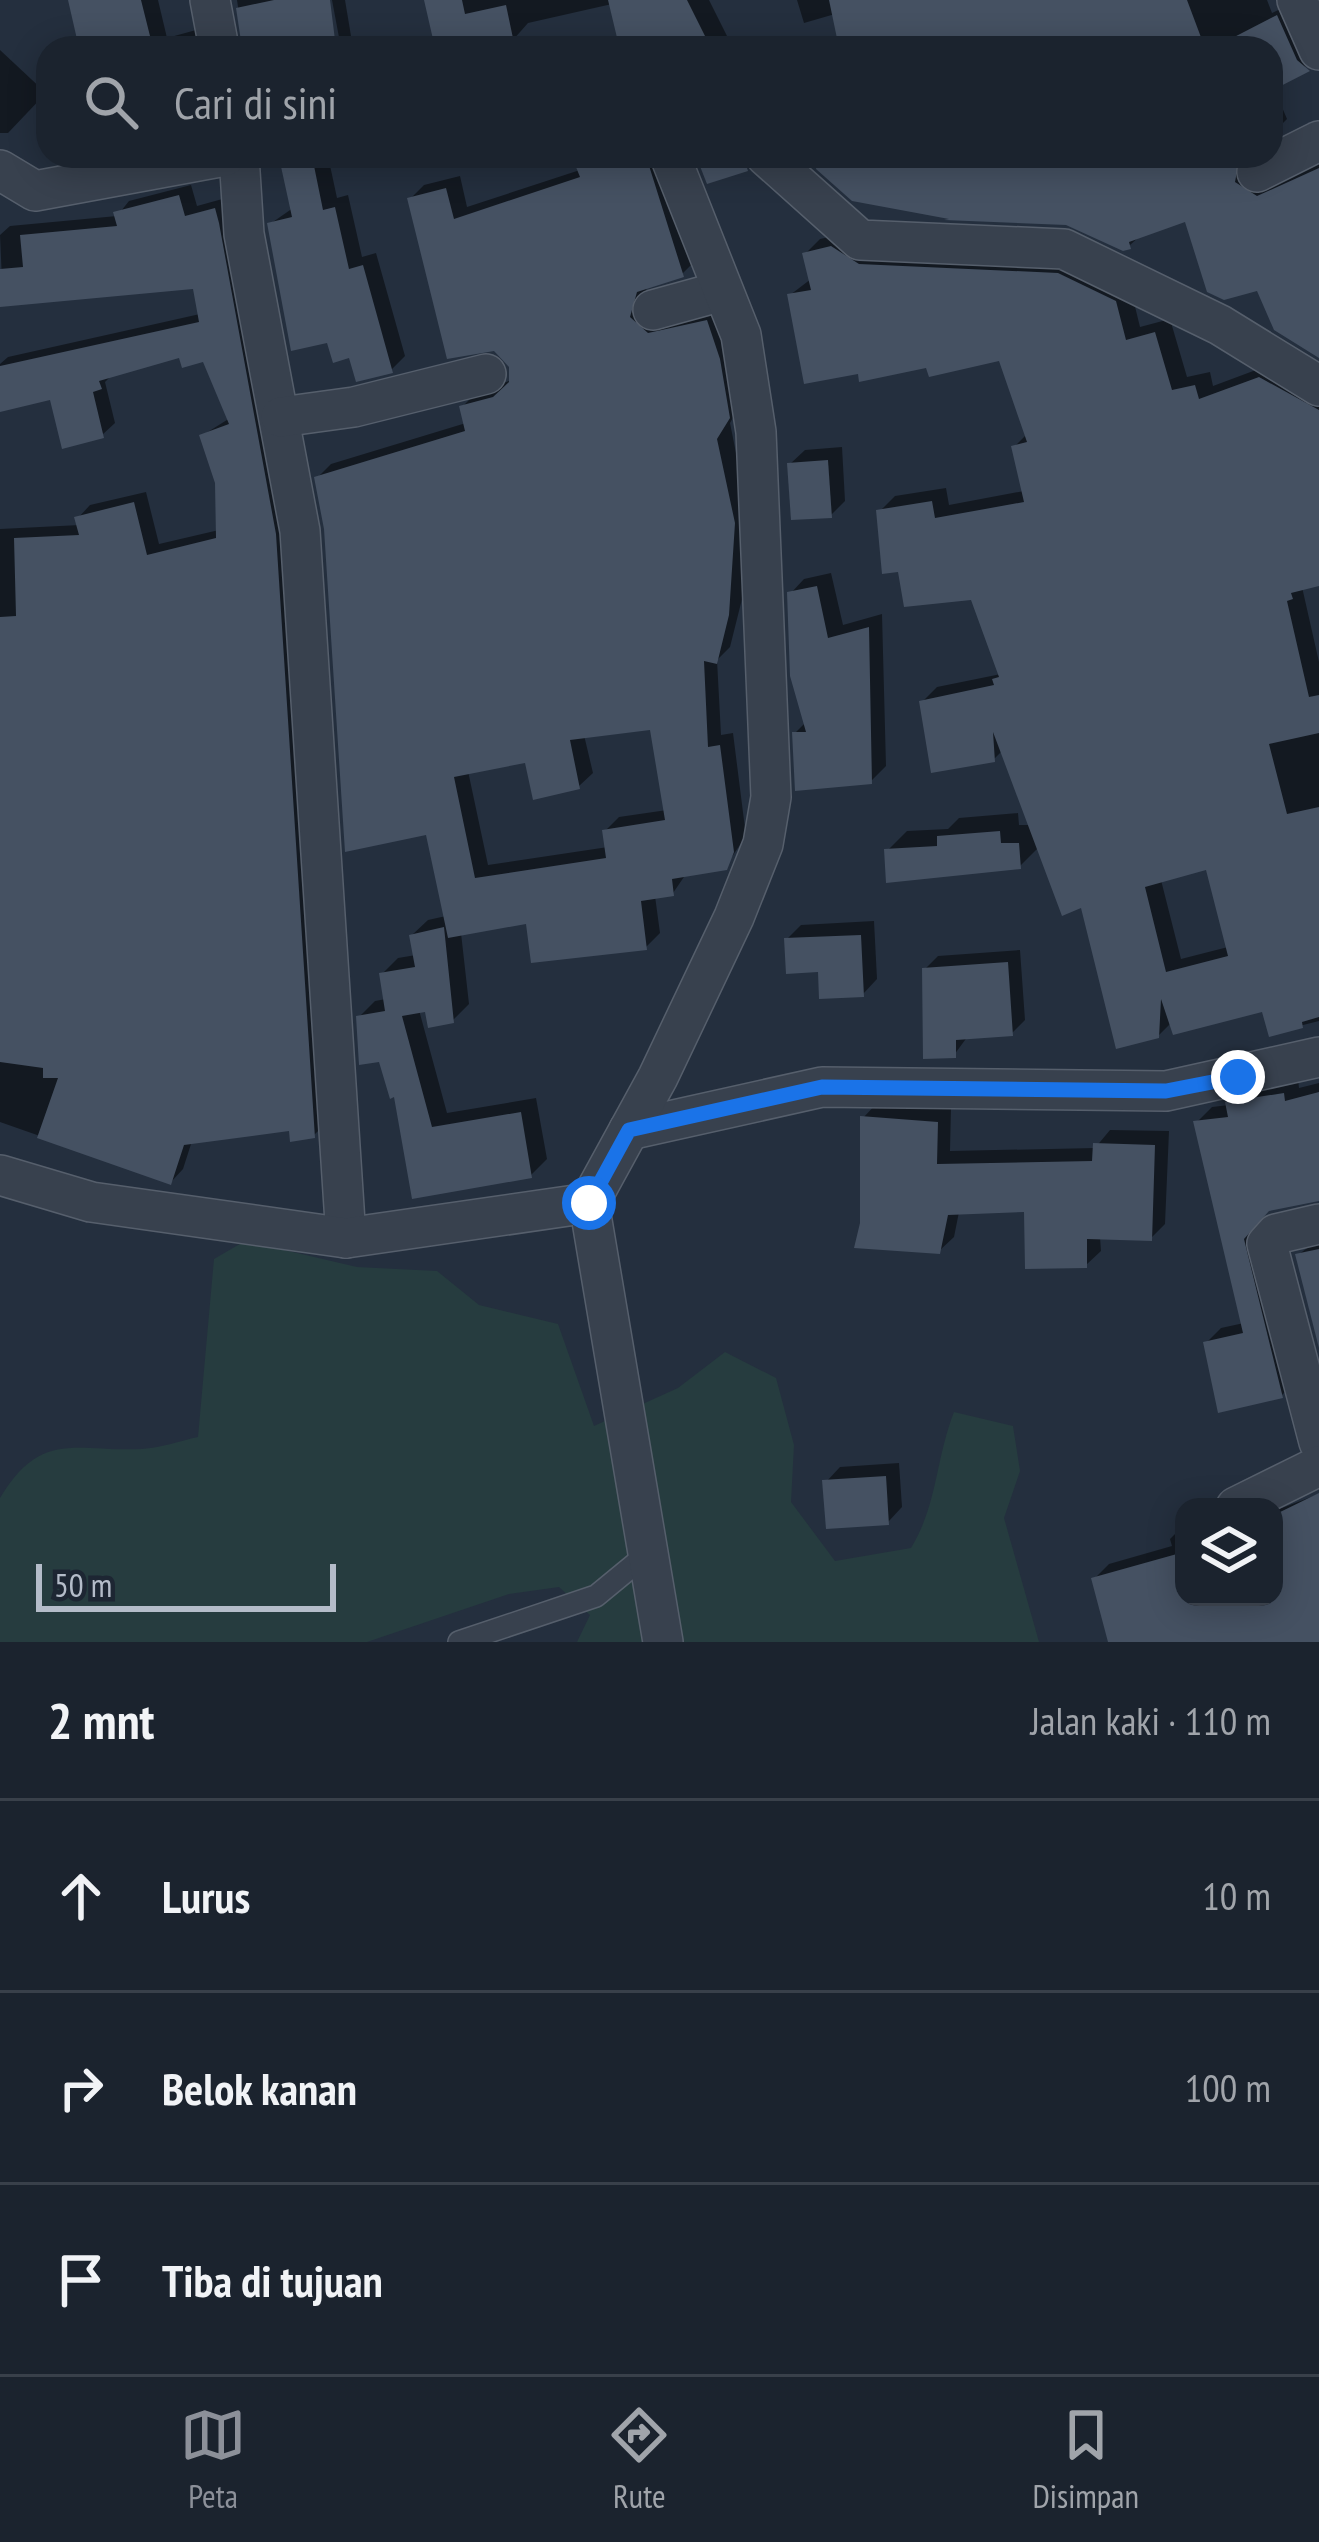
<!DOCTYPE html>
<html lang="id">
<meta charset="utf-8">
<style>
:root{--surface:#1b232e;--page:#282f3a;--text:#f1f3f6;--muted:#a0a4aa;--line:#39404a;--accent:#8c9099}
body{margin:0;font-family:"PT Sans Narrow",sans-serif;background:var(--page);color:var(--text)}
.controls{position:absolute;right:36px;bottom:36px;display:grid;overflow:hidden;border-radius:24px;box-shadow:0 6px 30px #0003}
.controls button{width:108px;height:108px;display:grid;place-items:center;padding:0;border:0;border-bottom:3px solid var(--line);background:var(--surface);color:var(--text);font:60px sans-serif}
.scale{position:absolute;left:36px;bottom:30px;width:300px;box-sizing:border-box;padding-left:12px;border:6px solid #b4bcc9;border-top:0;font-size:33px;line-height:42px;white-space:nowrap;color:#b4bcc9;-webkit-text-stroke:9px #1d2633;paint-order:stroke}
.stop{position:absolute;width:36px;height:36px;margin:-27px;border:9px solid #1a73e8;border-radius:50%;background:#fff}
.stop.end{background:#1a73e8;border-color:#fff;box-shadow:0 3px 12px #0008}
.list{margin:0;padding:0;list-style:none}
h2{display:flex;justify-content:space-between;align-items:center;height:156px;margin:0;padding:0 48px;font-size:51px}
h2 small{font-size:39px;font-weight:400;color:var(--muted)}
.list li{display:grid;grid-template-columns:78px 1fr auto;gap:36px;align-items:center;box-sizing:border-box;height:192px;padding:0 48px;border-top:3px solid var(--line)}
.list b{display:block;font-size:45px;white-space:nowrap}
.list em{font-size:39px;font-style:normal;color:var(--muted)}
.icon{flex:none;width:66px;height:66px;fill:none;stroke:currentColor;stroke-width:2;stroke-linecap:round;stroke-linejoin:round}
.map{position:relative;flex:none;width:1319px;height:1642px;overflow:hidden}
.search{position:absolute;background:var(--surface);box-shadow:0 6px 30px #0003;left:36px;right:36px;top:36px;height:132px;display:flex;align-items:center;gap:30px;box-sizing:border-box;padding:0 42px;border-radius:36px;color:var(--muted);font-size:45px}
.sheet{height:732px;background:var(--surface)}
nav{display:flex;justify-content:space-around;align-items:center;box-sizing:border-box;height:168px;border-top:3px solid var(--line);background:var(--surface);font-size:33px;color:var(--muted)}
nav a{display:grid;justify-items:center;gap:6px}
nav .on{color:var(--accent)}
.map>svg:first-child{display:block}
.green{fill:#263c3f}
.shadow{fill:#0007;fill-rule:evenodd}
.building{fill:#455162;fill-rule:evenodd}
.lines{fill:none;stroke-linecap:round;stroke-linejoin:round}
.lane-casing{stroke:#565f6c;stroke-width:24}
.street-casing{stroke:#565f6c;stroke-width:42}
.lane{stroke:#38414e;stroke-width:21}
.street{stroke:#38414e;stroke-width:39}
.route{stroke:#1a73e8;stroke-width:15}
</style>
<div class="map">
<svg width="1319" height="1642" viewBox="0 0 1319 1642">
<rect width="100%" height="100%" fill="#242f3e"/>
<path class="green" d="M245 1241 357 1267 437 1271 479 1305 558 1324 594 1426 678 1388 725 1352 776 1378 794 1445 791 1502 835 1561 911 1548C938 1503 935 1461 954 1412L1013 1426 1020 1471 1004 1518 1039 1642H577L590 1615 559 1587 509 1594 367 1642H0V1498C41 1429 76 1452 142 1449 160 1448 180 1441 198 1437L214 1259Z"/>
<g class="shadow">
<path d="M71 0H158L167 38 207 27 213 48H82Z"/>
<path d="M237 0H326L335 48H244Z"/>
<path d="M332 0H345L353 48H341Z"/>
<path d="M427 0H709L730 42 723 48H663L656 34 612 4 528 23 513 40 438 48Z"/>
<path d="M797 0H1267L1272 13 1293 3 1319 58 1273 86 1287 119 1271 135V48H842L835 14 804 23Z"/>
<path d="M0 50 46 93 8 133H0Z"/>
<path d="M290 156H328L337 198 348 195 362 257 376 253 405 356 391 370 351 354 270 224 293 208 283 163Z"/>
<path d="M581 156H662L696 260 682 274 647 286 643 303 721 308 742 402 730 423 747 508 742 599 730 647 717 660 721 735 733 733 746 836 725 867 686 874 673 893 655 896 660 933 646 947 529 920 461 933 469 1004 453 1020 419 1010 447 1113 536 1098 547 1159 531 1175 414 1196 396 1093 359 1017 375 1001 386 999 382 974 398 958 416 955 412 935 428 920 446 916 428 831 327 529 317 478 331 464 466 423 462 407 476 393 509 381 513 369 410 199 424 185 460 176 467 207 580 170ZM652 726 667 810 619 817 605 831 608 847 488 865 468 771 527 759 579 786 593 773 584 735Z"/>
<path d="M821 156H1251L1285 180 1319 163V354L1187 218 1141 235 1129 246 1067 222Z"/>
<path d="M191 185 197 206 226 198 287 520 326 1123 314 1135 292 1128 192 1141 183 1169 171 1182 0 1122V529L80 525 78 518 90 505 146 492 159 544 219 530 218 482 203 435 230 418 205 358 181 354 113 374 105 382 115 423 102 435 53 397 0 390V364L8 357 200 314 196 285 3 304 0 235 10 226 117 216 129 201Z"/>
<path d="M847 233 1074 259 1130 286 1140 327 1170 319 1187 377 1210 372 1213 386 1275 363 1319 387V583L1302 587 1319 662V1021L1271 1033 1264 1008 1172 1022 1158 1036 1083 904 1040 846 1020 866 888 850 907 831 948 829 959 818 1018 813 1019 825H1031L1003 750 994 759 922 702 937 687 1001 674 974 597 900 569 879 512 895 496 946 488 949 505 1024 491 1014 447 1027 434 1001 358 860 370 790 295 811 279 805 254 820 239ZM1208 867 1228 947 1181 959 1161 880Z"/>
<path d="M842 447 845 501 831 515 790 464 805 450Z"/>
<path d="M831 573 843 625 882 614 886 766 871 781 795 733 806 722 790 594 804 579Z"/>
<path d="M874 921 877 979 863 994 821 969 787 939 801 925Z"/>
<path d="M1020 950 1025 1020 1012 1033 968 1036 954 1055 925 969 938 956Z"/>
<path d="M1298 1079 1299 1088 1319 1083V1200L1270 1208 1257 1222 1296 1381 1281 1396 1206 1343 1221 1328 1244 1323 1197 1122 1212 1107 1229 1105 1244 1088Z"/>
<path d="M877 1103 951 1108 950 1151 1095 1148 1110 1130 1169 1131 1165 1224 1151 1238 1100 1237 1101 1251 1086 1265 1027 1209 959 1212 954 1237 939 1251 863 1223V1118Z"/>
<path d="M1319 1239V1336L1298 1255Z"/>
<path d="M899 1463 902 1507 888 1522 826 1482 840 1467Z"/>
<path d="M1319 1494V1642H1112L1094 1579 1109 1564 1172 1546 1170 1539 1184 1525V1597H1274V1511Z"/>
</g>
<g class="building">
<path d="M68 0H141L153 48H79Z"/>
<path d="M274 0H330L336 48H242L236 8Z"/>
<path d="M424 0H462L465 14 506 5 514 43 435 48Z"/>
<path d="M608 0H687L711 48H660L654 37 619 46Z"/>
<path d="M829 0H1187L1205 48H839Z"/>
<path d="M1277 15 1297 60 1310 71 1271 91V48H1213Z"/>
<path d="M305 156H312L323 210 335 207 349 269 363 265 393 373 356 382 349 358 333 363 327 343 291 351 267 223 292 217 280 162Z"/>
<path d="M605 156H646L684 277 637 292 630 317 648 333 707 320 720 359 730 418 717 439 735 523 729 615 717 664 704 661 708 747 720 745 734 852 727 870 672 879 674 896 641 901 647 950 531 963 526 924 448 938 426 835 345 852 324 529 314 477 465 431 459 406 493 397 509 382V367L494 351 447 359 407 198 446 188 454 219 580 177 576 167ZM650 730 665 820 602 830 606 858 475 878 454 777 525 763 533 800 580 789 570 740Z"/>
<path d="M696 156H743L748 171 707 184Z"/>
<path d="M818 156H1240L1235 182 1257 196 1319 168V358L1274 330 1257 291 1224 300 1207 292 1185 222 1129 242 1131 249 1123 251 1066 225 944 220 949 219 852 201 816 169Z"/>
<path d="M179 195 185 216 215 208 219 223 276 534 315 1138 290 1142 289 1131 184 1145 171 1185 37 1138 58 1078H43V1068L0 1062V617L16 616 14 538 79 535 74 517 134 502 147 555 216 538 215 483 199 435 229 424 203 362 182 368 179 358 99 381 102 389 93 392 104 438 62 449 50 400 0 412V366L199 322 193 289 0 307V269L23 267 20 235 117 226 113 212Z"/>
<path d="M831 246 859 264 1058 273 1116 301 1126 340 1155 332 1172 390 1195 385 1199 399 1259 377 1319 410V586L1291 593 1293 599 1287 601 1309 697 1319 695V733L1269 744 1287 814 1319 807V1017L1302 1022 1303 1028 1269 1037 1262 1012 1173 1035 1161 999 1159 1038 1116 1049 1081 908 1062 916 993 732 995 762 931 773 919 701 994 685 992 679 999 677 971 600 904 607 898 572 882 574 876 510 932 501 935 518 1024 502 1011 446 1027 442 999 361 929 377 926 368 859 382 858 374 804 384 787 294 811 290 802 253ZM1206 870 1228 956 1166 972 1145 887Z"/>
<path d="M828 460 832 518 791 520 787 463Z"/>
<path d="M817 586 828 638 869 627 872 784 795 791 792 732H806L790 676 787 592Z"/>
<path d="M1000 831 1001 843H1019L1021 869 886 883 884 849 937 846V836Z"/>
<path d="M444 927 454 1023 428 1028 425 1012 402 1016 432 1127 521 1112 532 1178 412 1199 394 1097 390 1099 379 1062 359 1065 356 1016 385 1011 379 973 415 967 409 935Z"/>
<path d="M861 935 864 997 819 999 818 972 786 974 784 938Z"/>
<path d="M1008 962 1013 1036 956 1040V1058L923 1059 922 968Z"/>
<path d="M1319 1092V1201L1269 1211 1244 1239 1283 1398 1218 1413 1203 1342 1243 1333 1193 1121 1228 1117 1225 1102 1284 1093 1285 1101Z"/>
<path d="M860 1116 938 1122 937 1164 1092 1161 1093 1143 1155 1145 1152 1241 1087 1239V1268L1025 1269 1024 1212 948 1215 940 1254 854 1248 860 1223Z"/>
<path d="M1319 1249V1348L1295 1254Z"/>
<path d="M886 1476 889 1525 826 1529 822 1480Z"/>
<path d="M1319 1493V1642H1108L1091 1578 1184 1552V1597H1274V1515Z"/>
</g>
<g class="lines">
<g class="lane-casing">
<path id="lane" d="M459 1642 596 1596 647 1554"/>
</g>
<g class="street-casing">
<g id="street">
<path d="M210 0 219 48"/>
<path d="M1297 0 1319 50"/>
<path d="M239 156 244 234 300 531 346 1238"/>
<path d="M766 156 860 240 1064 249 1220 325 1319 386"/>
<path d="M0 170 35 191 225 156"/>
<path d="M1257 172 1319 141"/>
<path d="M653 310 722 291"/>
<path d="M281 417 354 407 486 374"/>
<path d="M629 1130 822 1087 1166 1091 1319 1057"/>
<path d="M0 1175 91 1202 346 1238 589 1203"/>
<path d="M1319 1224 1276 1234 1267 1244 1319 1442"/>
<path d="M1236 1507 1319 1466"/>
<path d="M663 1642 589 1203 658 1077 734 917 763 844 771 797 756 432 741 335 670 156"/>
</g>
</g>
<use href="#lane" class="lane"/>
<use href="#street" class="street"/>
</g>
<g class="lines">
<path class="route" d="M589 1203 629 1130 822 1087 1166 1091 1238 1077"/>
</g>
</svg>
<div class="controls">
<button><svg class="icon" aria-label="layers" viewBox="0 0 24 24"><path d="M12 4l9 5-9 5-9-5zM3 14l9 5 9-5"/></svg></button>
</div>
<div class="scale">50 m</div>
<div class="stop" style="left:589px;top:1203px"></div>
<div class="stop end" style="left:1238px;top:1077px"></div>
<div class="search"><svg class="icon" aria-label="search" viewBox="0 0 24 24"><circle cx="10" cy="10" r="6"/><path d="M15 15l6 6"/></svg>Cari di sini</div>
</div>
<section class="sheet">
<h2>2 mnt<small>Jalan kaki · 110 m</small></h2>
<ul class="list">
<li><svg class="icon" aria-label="ahead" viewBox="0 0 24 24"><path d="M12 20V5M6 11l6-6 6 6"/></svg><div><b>Lurus</b></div><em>10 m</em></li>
<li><svg class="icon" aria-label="right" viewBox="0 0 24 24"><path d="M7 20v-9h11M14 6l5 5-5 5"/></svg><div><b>Belok kanan</b></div><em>100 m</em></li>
<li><svg class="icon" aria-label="arrive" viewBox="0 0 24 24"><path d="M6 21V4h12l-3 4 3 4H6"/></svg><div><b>Tiba di tujuan</b></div></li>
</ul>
</section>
<nav>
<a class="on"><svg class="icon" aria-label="map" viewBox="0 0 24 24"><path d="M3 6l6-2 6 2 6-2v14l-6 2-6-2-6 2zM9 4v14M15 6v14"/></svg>Peta</a>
<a><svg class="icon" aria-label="directions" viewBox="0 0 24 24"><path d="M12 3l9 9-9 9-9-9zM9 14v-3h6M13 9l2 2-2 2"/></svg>Rute</a>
<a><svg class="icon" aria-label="saved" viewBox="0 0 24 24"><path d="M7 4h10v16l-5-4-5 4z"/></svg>Disimpan</a>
</nav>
